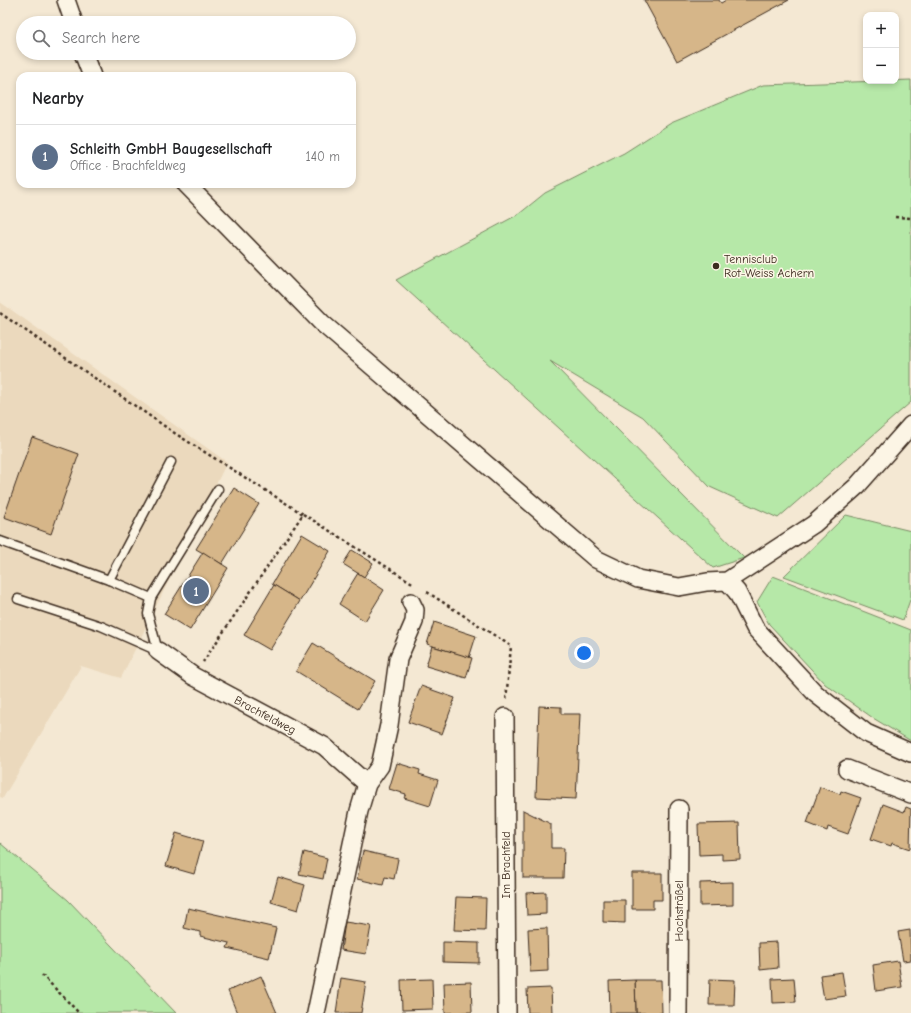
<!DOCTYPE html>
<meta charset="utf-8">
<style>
:root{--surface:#fff;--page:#f6f6f6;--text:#202124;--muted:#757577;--line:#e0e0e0;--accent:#3b2a1e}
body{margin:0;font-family:"Comic Neue",sans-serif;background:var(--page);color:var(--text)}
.controls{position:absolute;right:12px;top:12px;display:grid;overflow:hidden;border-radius:8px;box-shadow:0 2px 6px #0003}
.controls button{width:36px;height:36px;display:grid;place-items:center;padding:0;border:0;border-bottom:1px solid var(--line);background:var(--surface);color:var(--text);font:20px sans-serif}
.you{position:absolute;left:584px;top:653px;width:14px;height:14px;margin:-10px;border:3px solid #fff;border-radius:50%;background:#1a73e8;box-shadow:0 0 0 6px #1a73e833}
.badge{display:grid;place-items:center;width:26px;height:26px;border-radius:50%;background:var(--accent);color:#fff;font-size:13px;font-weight:700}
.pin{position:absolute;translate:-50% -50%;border:2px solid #fff;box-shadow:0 1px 4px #0006}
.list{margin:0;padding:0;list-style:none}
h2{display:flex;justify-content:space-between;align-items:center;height:52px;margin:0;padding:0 16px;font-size:17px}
h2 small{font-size:13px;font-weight:400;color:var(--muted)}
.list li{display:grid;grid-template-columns:26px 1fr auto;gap:12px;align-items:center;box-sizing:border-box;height:64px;padding:0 16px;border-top:1px solid var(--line)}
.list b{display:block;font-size:15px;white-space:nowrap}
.list p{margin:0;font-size:13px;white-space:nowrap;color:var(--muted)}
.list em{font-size:13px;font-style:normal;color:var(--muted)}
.icon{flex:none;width:22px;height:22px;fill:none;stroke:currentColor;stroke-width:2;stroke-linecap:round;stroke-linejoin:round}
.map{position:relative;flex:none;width:911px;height:1013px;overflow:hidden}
.search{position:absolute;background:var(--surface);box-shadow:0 2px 6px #0003;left:16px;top:16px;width:340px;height:44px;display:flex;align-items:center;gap:10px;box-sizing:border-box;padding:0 14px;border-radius:22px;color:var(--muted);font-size:15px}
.panel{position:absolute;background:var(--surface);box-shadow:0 2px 6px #0003;left:16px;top:72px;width:340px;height:116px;border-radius:12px}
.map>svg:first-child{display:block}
.built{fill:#ebd9bd}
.green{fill:#b6e8a8;stroke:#788963}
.building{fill:#d6b689;stroke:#3b2a1e}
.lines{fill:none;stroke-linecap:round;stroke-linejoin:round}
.lane-casing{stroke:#3b2a1e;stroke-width:11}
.street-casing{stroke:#3b2a1e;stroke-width:20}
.path{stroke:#3b2a1e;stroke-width:2.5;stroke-dasharray:3 3;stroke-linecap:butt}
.lane{stroke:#fcf5e5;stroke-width:8}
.street{stroke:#fcf5e5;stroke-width:17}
.poi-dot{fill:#3b2a1e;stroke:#fcf5e5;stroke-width:1.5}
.labels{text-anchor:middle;stroke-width:3;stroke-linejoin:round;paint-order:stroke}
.poi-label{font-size:12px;fill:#3b2a1e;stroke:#fcf5e5;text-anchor:start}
.street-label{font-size:12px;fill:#3b2a1e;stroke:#fcf5e5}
</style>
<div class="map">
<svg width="911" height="1013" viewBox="0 0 911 1013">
<rect width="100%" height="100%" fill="#f4e8d3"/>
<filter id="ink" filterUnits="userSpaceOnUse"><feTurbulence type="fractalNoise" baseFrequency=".025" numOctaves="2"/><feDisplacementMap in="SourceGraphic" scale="8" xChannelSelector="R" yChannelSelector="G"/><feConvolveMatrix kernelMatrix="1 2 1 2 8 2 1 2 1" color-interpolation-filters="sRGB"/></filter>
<g filter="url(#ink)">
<path class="built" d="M0 302 227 462 121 678 81 666 3 798 0 797Z"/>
<g class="green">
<path d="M911 80V402L778 518 710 487 643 417 550 361 744 558 713 568 396 280 519 214 545 193 624 153 671 123 763 85Z"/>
<path d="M846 515 911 531V597L903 620 784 576Z"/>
<path d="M773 576 911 630V741L873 718 825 684 769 624 757 602Z"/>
<path d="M0 843 68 900 176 1013H0Z"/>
</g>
<g class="building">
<path d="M644 0H719L721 3 726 0H789L677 61Z"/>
<path d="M32 437 79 454 51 534 4 517Z"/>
<path d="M234 488 259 504 222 564 196 549Z"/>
<path d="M302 534 330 551 300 601 272 584Z"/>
<path d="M352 550 373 563 364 577 343 564Z"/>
<path d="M203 552 228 568 190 630 164 614Z"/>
<path d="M358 573 384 590 365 621 339 604Z"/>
<path d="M274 585 300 601 270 650 244 635Z"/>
<path d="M434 622 476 636 469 658 427 644Z"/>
<path d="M313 643 375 681 358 709 296 671Z"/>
<path d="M432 646 472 658 466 678 426 666Z"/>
<path d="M421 686 455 698 442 734 408 722Z"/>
<path d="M539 706 561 707V714H580L576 799 536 797Z"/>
<path d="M397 763 420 770 419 774 438 780 430 806 404 798 406 794 389 789Z"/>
<path d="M820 787 840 794 841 791 861 798 848 834 828 827 827 831 807 823Z"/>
<path d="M883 804 904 812 906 807 911 809 910 849 892 843 891 846 871 839Z"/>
<path d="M523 810 551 824V848H564L563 878H523Z"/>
<path d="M739 823 740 859 722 860V854L699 855 698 824Z"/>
<path d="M176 833 203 841 194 874 166 866Z"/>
<path d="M363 851 398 859 394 879 385 877 383 885 357 879Z"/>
<path d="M304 852 327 858 323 879 299 874Z"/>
<path d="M632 873H662V900H653V909H632Z"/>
<path d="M278 877 305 885 298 910 271 902Z"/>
<path d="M733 882V905L700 906V883Z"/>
<path d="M546 892V914L527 915 526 893Z"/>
<path d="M456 897 486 898 485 931 454 930Z"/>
<path d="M603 900H625V923L603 922Z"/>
<path d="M188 908 276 928 269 958 227 948 229 943 200 936V932L184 928Z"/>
<path d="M345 922 371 926 366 954 341 950Z"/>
<path d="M547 928 548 971 530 972 528 929Z"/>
<path d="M910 930 911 960 903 961 898 932Z"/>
<path d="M443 942 479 943V963L443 962Z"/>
<path d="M777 942 778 968 760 970 759 943Z"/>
<path d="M898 961 902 987 876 991 873 965Z"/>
<path d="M842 972 846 996 824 999 820 975Z"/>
<path d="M261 976 277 1013H237L228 991Z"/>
<path d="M341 978 366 982 361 1013H336Z"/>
<path d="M794 978 796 1002 773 1003 772 979Z"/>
<path d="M432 979 433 1009 402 1010 401 980Z"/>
<path d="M710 979 735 980 734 1005H709Z"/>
<path d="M635 980H661L662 1013H636Z"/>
<path d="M635 980 636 1013H610L609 981Z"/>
<path d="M471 982 472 1012 445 1013 444 983Z"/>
<path d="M551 988 552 1013H528L527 989Z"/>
</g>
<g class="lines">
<g class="lane-casing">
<g id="lane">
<path d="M0 541 109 580"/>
<path d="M151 598 109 580 171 462"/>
<path d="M18 599 101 626 158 651"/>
<path d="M158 651 148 614 151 598 218 489"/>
</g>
</g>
<g class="street-casing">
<g id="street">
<path d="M66 0 74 23"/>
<path d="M83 53 92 76"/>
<path d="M186 184 322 323 596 559 638 579 679 587 707 582 727 581 814 524 857 486 911 425"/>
<path d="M727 581 737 592 755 628 816 694 866 733 911 753"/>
<path d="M158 651 193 676 324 746 367 784"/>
<path d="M505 717 507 1013"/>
<path d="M847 769 911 794"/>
<path d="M316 1013 359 811 367 784 380 766 389 725 398 659 414 622 415 610 411 602"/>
<path d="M678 1013 679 809"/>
</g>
</g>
<g class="path">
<path d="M895 217 911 218"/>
<path d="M0 313 176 434 303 514 203 662"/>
<path d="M303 514 414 584"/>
<path d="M427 592 511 646 506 701"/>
<path d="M42 975 79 1013"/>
</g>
<use href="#lane" class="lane"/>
<use href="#street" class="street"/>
</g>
</g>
<circle class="poi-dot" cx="716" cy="266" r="4"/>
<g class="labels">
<g class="poi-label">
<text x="724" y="263">Tennisclub<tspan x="724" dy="14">Rot-Weiss Achern</tspan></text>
</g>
<g class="street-label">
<text transform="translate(265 715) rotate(28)" y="4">Brachfeldweg</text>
<text transform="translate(506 865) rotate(-90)" y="4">Im Brachfeld</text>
<text transform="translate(679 911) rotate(-90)" y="4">Hochsträßel</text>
</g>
</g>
</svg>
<div class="controls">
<button>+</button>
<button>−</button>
</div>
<div class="you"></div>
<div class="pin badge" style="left:196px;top:591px;background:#5c6f8a">1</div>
<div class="search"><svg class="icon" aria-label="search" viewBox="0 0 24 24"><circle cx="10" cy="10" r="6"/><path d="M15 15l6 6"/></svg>Search here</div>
<section class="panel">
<h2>Nearby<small></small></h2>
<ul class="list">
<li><span class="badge" style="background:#5c6f8a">1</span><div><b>Schleith GmbH Baugesellschaft</b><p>Office · Brachfeldweg</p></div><em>140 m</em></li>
</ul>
</section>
</div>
